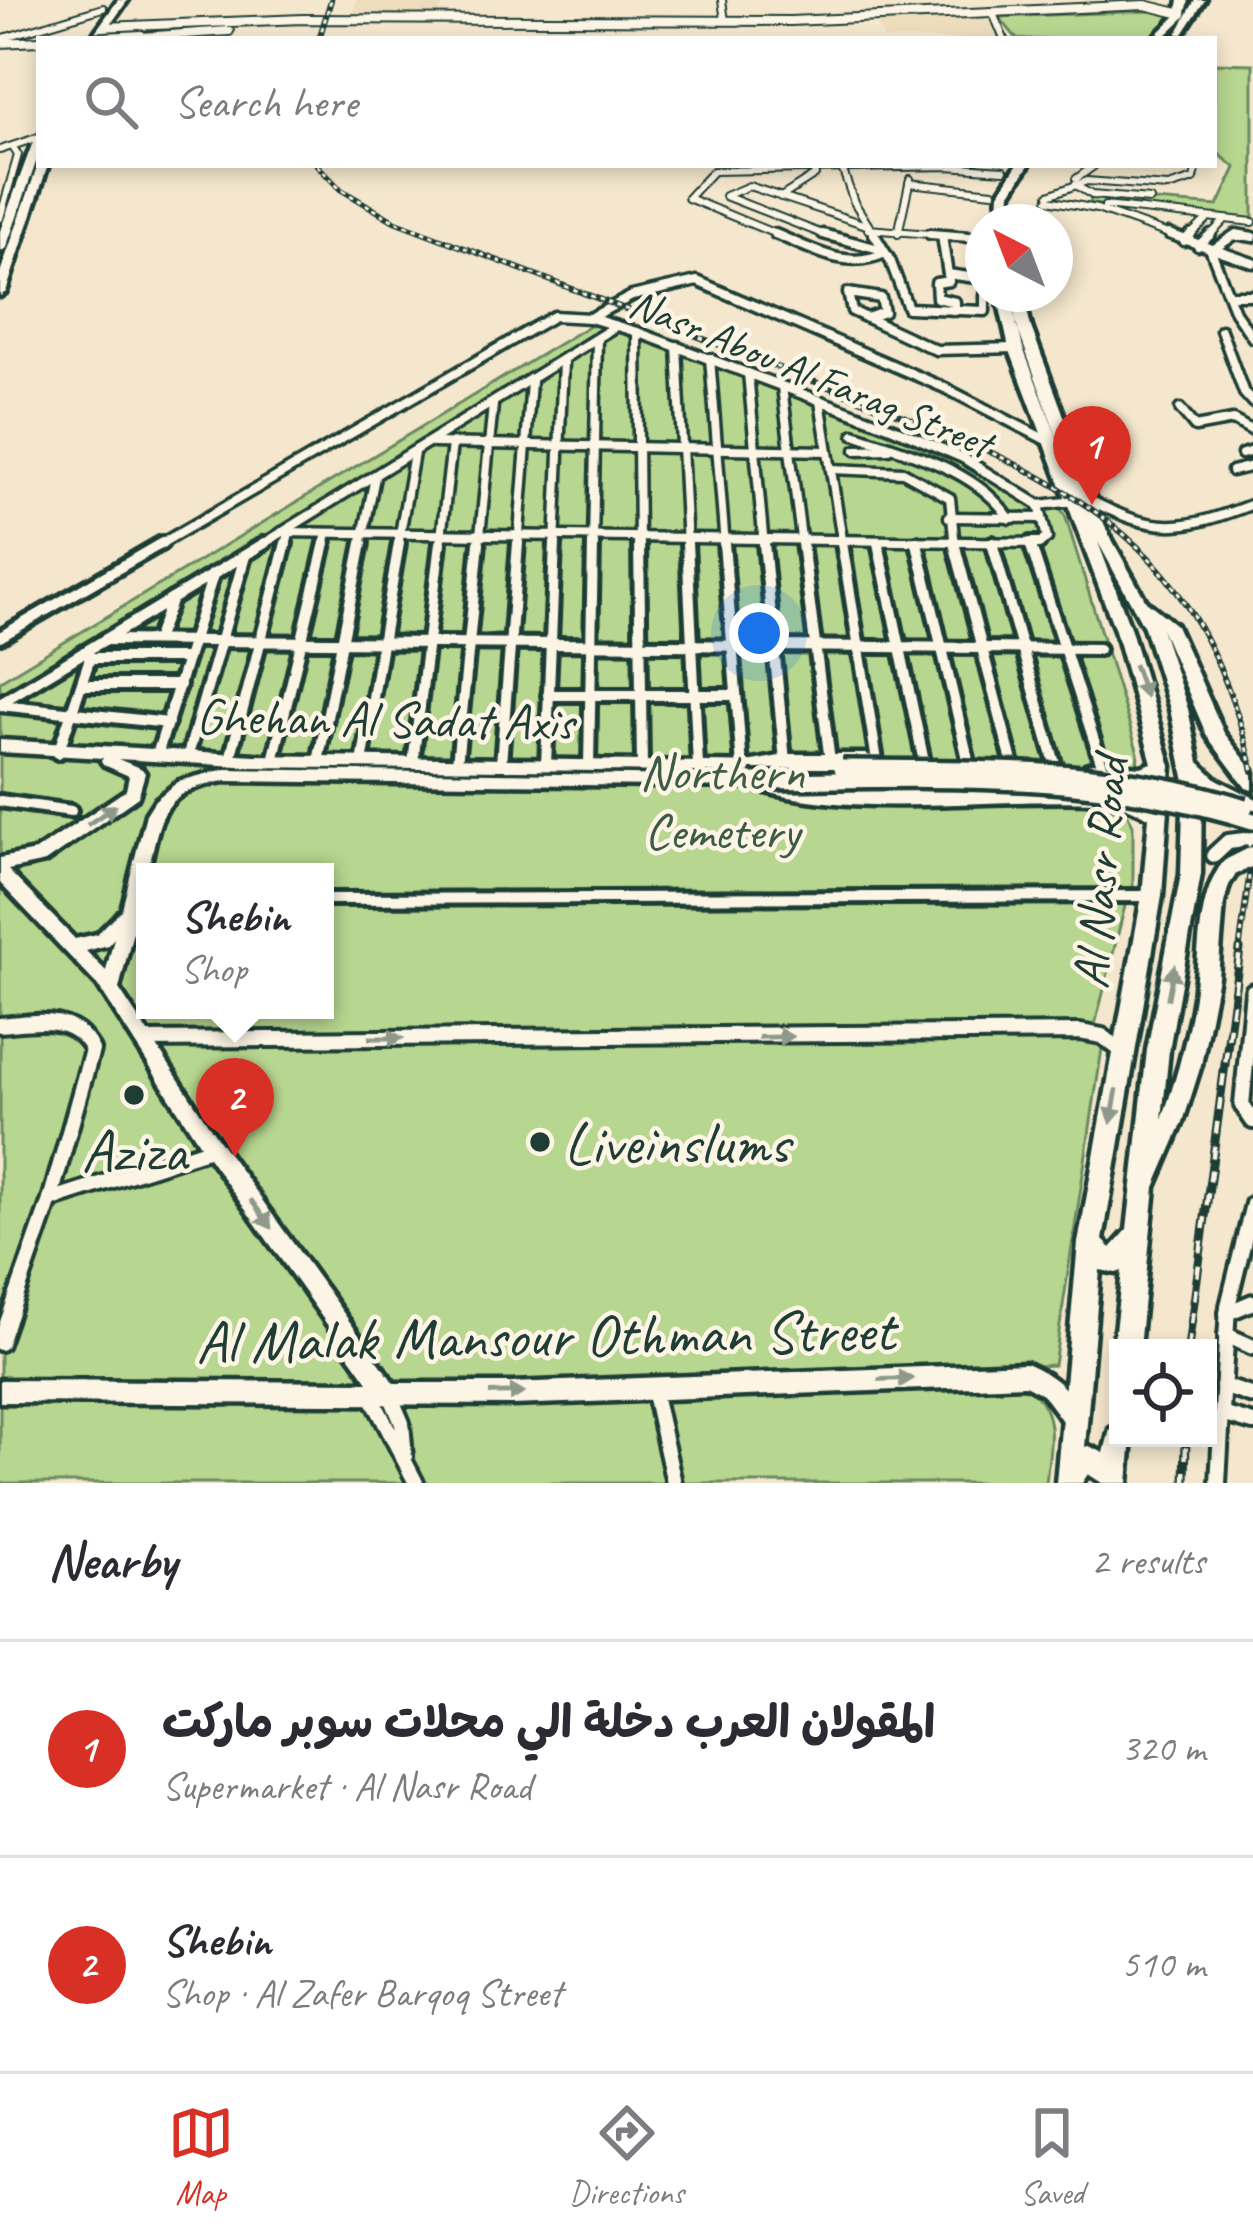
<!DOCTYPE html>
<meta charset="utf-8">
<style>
:root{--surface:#fff;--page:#f2f2f3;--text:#2b2b33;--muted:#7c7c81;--line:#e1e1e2;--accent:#d93025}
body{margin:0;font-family:Caveat,"Playpen Sans Arabic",sans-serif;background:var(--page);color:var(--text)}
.controls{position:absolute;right:36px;bottom:36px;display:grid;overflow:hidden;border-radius:0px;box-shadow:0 6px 18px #0003}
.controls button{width:108px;height:108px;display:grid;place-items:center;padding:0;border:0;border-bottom:3px solid var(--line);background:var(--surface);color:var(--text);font:60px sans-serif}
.compass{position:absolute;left:965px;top:204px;width:108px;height:108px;border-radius:50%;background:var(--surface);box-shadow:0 6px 18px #0003;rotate:318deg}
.you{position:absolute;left:759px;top:633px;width:42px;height:42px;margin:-30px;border:9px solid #fff;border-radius:50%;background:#1a73e8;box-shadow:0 0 0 18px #1a73e833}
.badge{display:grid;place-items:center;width:78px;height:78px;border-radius:50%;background:var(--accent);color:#fff;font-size:39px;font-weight:700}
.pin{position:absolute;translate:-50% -99px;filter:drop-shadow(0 3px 6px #0008)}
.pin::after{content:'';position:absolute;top:63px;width:42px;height:36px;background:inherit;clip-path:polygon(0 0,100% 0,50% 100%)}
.popup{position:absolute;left:136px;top:863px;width:198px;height:156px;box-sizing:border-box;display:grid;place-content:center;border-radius:0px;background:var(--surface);filter:drop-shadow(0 3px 9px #0005);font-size:39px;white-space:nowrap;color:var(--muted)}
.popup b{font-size:45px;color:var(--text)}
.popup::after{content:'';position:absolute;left:50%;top:100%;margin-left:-24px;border:24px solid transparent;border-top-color:var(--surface)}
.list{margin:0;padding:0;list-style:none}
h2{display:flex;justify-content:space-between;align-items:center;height:156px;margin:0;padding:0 48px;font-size:51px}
h2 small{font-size:39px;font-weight:400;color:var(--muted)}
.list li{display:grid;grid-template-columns:78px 1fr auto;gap:36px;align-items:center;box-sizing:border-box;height:216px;padding:0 48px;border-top:3px solid var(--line)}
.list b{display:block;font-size:45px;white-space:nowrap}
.list p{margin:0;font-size:39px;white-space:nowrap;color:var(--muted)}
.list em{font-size:39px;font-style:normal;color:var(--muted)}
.icon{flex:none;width:66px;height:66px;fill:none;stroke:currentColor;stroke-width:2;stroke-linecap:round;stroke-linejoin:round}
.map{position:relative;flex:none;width:1253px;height:1483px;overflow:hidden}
.search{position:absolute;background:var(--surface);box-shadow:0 6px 18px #0003;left:36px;right:36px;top:36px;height:132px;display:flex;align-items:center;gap:30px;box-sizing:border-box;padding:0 42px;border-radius:0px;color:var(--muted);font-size:45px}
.sheet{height:588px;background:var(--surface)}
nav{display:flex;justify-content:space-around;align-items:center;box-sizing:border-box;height:168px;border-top:3px solid var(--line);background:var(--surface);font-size:33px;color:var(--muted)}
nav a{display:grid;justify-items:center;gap:6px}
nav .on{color:var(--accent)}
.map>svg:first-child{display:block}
.built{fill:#eeddbc}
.green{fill:#b7d68f;stroke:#6b8a62;stroke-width:3;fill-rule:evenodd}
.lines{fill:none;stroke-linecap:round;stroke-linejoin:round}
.minor-far3-casing{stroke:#1f3d34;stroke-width:10}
.minor-far2-casing{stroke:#1f3d34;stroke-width:15}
.minor-far1-casing{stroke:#1f3d34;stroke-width:20}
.minor-casing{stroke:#1f3d34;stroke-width:22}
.tertiary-far1-casing{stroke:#1f3d34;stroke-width:12}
.tertiary-casing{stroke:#1f3d34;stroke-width:22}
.secondary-casing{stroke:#1f3d34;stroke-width:9}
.trunk-casing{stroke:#1f3d34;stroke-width:9}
.minor-far3{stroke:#fcf5e5;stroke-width:6}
.minor-far2{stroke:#fcf5e5;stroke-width:8}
.minor-far1{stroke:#fcf5e5;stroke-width:10}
.minor{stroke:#fcf5e5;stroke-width:14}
.tertiary-far1{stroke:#fcf5e5;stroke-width:8}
.tertiary{stroke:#fcf5e5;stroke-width:14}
.secondary{fill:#fcf5e5;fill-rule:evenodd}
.trunk{fill:#fcf5e5;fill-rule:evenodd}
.rail-far1-casing{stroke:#1f3d34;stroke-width:6}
.rail-casing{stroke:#1f3d34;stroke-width:9}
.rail-far1{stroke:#fcf5e5;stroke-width:3;stroke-dasharray:4.5;stroke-linecap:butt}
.rail{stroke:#fcf5e5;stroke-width:4.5;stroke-dasharray:12;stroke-linecap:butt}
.tertiary-bridge-casing{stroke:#1f3d34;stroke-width:12;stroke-linecap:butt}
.secondary-bridge-casing{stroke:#1f3d34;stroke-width:24;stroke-linecap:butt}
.trunk-bridge-casing{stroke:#1f3d34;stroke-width:27;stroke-linecap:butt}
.tertiary-bridge{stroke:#fcf5e5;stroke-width:8}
.secondary-bridge{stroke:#fcf5e5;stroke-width:15}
.trunk-bridge{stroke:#fcf5e5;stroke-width:18}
.oneway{fill:#8e998c}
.poi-dot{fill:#1f3d34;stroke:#fcf5e5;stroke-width:4.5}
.labels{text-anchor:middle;stroke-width:9;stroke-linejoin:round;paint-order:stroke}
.far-street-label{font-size:42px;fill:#1f3d34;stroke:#fcf5e5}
.street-label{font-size:51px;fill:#1f3d34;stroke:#fcf5e5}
.park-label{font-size:51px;fill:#3d5c46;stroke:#fcf5e5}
.near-poi-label{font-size:60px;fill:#1f3d34;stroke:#fcf5e5;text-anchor:start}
.near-street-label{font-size:60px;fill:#1f3d34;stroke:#fcf5e5}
</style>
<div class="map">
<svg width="1253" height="1483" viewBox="0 0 1253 1483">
<rect width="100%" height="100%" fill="#f4e7cd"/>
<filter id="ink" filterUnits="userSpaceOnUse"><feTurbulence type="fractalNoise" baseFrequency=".00833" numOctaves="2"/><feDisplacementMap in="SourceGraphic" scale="24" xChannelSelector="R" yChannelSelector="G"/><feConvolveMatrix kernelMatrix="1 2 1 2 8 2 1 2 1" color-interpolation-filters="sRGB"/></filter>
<g filter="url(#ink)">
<g class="built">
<path d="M356 0H444L439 15H352Z"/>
<path d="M989 13 998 39H884L875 20Z"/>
</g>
<g class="green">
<path d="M1153 11 1169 15C1165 25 1162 33 1151 36 1115 46 1055 39 1017 39L999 17Z"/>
<path d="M1214 63 1253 64V219L1091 204 1090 196 1218 206 1236 168 1214 150Z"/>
<path d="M592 324 651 339 934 451 979 471 1026 504 1060 507 1066 518 1138 753 1137 771 1123 805 1133 825V890L1125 891V906L1095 1025 1105 1029 1054 1365 1036 1366 1034 1393C1059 1417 1049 1451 1046 1483H0V681ZM145 872H325V1010H145Z"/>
</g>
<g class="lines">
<g class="minor-far3-casing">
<g id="minor-far3">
<path d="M722 0 725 21"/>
<path d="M992 11 1004 39"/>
<path d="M0 39 103 8"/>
<path d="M0 150 39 137"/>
<path d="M842 168 854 202 876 237"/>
<path d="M1076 179 1095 165"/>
<path d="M909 183 993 192"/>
<path d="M1075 185 1092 195 1150 200"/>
<path d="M1049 195 1087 181 1168 187 1194 179 1197 165"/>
<path d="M781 197 815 175 814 169"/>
<path d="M1048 200 1097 209 1177 237"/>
<path d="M1105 206 1253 222"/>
<path d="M0 218 18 155 14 149"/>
<path d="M868 229 968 237"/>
<path d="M898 234 910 179"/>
<path d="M783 237 688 198 713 171 947 166 1004 170"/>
<path d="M830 237 725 196 749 186 866 225"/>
<path d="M1188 237 1206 220"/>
<path d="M1208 237 1223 222"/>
<path d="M1232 237H1252"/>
</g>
</g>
<g class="minor-far2-casing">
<g id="minor-far2">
<path d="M775 234C813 249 846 271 885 253"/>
<path d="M823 234 883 250"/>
<path d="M874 234 890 260 908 308 985 311V294"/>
<path d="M930 234 983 238"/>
<path d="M1169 234 1253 263"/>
<path d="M942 236 949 281 936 283 937 298 955 302V311"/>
<path d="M1253 237 1236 234 1211 251 1235 312 1253 338"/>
<path d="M1184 241 1191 234"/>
<path d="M1198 246 1211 234"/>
<path d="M948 274 983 279"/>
<path d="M848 293 881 298 884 312 867 318 852 311Z"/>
<path d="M1229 295H1253"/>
<path d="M590 318 632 296 697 281 945 388 1052 443"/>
<path d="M867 318 936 350 1016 348"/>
<path d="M1221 330 1244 393 1253 403"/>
<path d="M637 332 639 546"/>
<path d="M677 346 687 546"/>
<path d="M710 358 725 546"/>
<path d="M748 373 764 546"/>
<path d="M782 387 802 546"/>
<path d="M820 401 843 546"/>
<path d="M1180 409 1195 427 1233 420 1253 431"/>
<path d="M854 434C908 453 977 469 1010 519"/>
<path d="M434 443 827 451"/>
<path d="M856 450 889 449"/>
<path d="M1242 454 1253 451"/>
<path d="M831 469 903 472 950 498 955 546"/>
<path d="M1232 471 1253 466"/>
<path d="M1088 499C1155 535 1183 531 1253 504"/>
<path d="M949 517 1042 518"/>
<path d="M282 532 1039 543 1047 538 1039 505"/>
<path d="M878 541 879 546"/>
<path d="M917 541 918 546"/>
<path d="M157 546 554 316 590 318 637 332 891 427 963 458 1039 505 1075 501"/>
<path d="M260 546 616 326"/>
<path d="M286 546 289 533"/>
<path d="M324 546 327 533"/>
<path d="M361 546 375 477"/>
<path d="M398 546 414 453"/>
<path d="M440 546 452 444"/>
<path d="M479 546 493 405"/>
<path d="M518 546 531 382"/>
<path d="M555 546 563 362"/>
<path d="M593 546 597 339"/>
</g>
</g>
<g class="minor-far1-casing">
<g id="minor-far1">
<path d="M639 543 642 766"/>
<path d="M687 543 698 766"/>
<path d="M724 543 742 767"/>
<path d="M764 543 785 761"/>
<path d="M802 543 830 761"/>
<path d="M842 543 877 761"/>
<path d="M878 543 924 762"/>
<path d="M917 543 969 763"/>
<path d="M954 543 1013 765"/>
<path d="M992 543 1056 767"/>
<path d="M1030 543 1104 771"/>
<path d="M1033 543H1039"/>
<path d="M0 637 162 543"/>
<path d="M104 640 1099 649"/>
<path d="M156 640 172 599"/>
<path d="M90 658H187"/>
<path d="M83 685H180"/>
<path d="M548 695H736"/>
<path d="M0 703 265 543"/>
<path d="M0 705 168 723"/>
<path d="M58 753 90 658 84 652"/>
<path d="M157 755 213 575"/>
<path d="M188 755 245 556"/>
<path d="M230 759 286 543"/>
<path d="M273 761 325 543"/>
<path d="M318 762 362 543"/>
<path d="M362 763 399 543"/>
<path d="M413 763 440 543"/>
<path d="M457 764 479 543"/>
<path d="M501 764 518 543"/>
<path d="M546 765 555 543"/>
<path d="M589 765 593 543"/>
<path d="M0 801 71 811"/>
<path d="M325 899 1152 896"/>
</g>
</g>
<g class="minor-casing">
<g id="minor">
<path d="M1253 991 1242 1105 1253 1121"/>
<path d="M0 1025C35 1022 74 1013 92 1050L50 1200 0 1343"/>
<path d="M143 1040 1080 1032 1102 1036 1123 1052"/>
<path d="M50 1200 213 1148"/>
<path d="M1227 1313 1253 1302"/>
<path d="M1226 1335 1253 1347"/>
<path d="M1223 1386 1253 1396"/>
<path d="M653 1389 674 1483"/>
<path d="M390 1395 402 1423 405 1457"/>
<path d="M371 1396 416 1483"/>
<path d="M1222 1414 1253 1423"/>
<path d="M1218 1483 1228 1306 1253 1204"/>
</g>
</g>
<g class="tertiary-far1-casing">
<g id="tertiary-far1">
<path d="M105 27 303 19 790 21 1145 5 1182 14"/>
<path d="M141 37 229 31"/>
<path d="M0 43 39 41"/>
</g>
</g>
<g class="tertiary-casing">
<g id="tertiary">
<path d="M1193 766 1213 785 1253 805"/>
<path d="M1214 855 1228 842 1253 839"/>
</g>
</g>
<g class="secondary-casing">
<path id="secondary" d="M0 740 255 755 769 763 772 767 769 771 764 773 255 767 118 759 142 769 145 773 138 797 45 862 8 870 75 939 97 934 122 909 146 814 155 800 179 781 225 769 755 777 758 781 755 785 750 787 225 781C160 791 161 816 148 872H145V882L119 989 220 1142 394 1383H512L1026 1363C1054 1376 1070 1388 1084 1417L1081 1425 1073 1428 1065 1425 1042 1394 1025 1385 512 1405 0 1402V1380L368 1382 206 1154 98 986 0 883V858L35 851 126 790 129 776 104 765 101 761 103 758 0 752ZM114 938 106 971 86 951 108 945Z"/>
</g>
<g class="trunk-casing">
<g id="trunk">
<path d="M118 0H128L100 39H90Z"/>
<path d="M1179 0H1189L1185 17 1162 39H1152L1176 16Z"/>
<path d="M1195 0H1205L1183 34H1177Z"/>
<path d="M39 136V154L6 248 0 252V231L34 139Z"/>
<path d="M39 162V165H48L6 292 0 296V273Z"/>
<path d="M1017 165H1029L1011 193 1009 222H997L999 193Z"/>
<path d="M997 294H1009L1023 348 1060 445 1017 327 1011 294H1023L1031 327 1106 529 1146 601 1176 625 1224 733 1253 770V790L1246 788 1207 736 1161 628 1188 709 1202 777 1201 874 1169 1050 1162 1119C1175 1083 1185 1046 1192 1009 1201 963 1194 897 1224 861L1231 859 1238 861 1241 867 1229 885 1224 903 1218 977 1201 1065 1183 1122 1155 1187 1139 1348H1118V1357L1113 1348 1122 1271 1116 1273 1100 1270 1085 1447 1089 1446 1104 1453 1110 1429 1118 1425V1438H1132L1128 1483H1102L1088 1474 1082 1483H1056L1078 1243 1142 896 1149 817 1127 807 1095 802C979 797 857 821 743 786L741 781 743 776 750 774 776 781 845 789 1095 787 1129 793 1150 801 1152 778 1142 781 1091 777 1085 775 1082 770 1085 765 1091 763 1141 767 1152 763 1115 630 1009 348ZM1098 542 1144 627 1170 709 1184 777 1181 874 1147 1050 1127 1230 1111 1248 1103 1240 1162 896 1171 766 1131 630Z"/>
<path d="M790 754H865L871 756 874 761 871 766 865 768H790L753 774 747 772 744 767 747 762Z"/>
</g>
</g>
<use href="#minor-far3" class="minor-far3"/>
<use href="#minor-far2" class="minor-far2"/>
<use href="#minor-far1" class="minor-far1"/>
<use href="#minor" class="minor"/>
<use href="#tertiary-far1" class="tertiary-far1"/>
<use href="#tertiary" class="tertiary"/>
<use href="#secondary" class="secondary"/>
<use href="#trunk" class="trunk"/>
<g class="rail-far1-casing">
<g id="rail-far1">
<path d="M319 39 331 0"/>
<path d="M317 165 340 189 394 221C535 275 677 328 818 383 928 427 1051 464 1139 548 1201 607 1234 689 1253 771"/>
<path d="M1239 952 1253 847"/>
</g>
</g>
<g class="rail-casing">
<g id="rail">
<path d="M1188 1348 1240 949"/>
<path d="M1185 1483 1186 1438"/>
</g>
</g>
<use href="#rail-far1" class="rail-far1"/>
<use href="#rail" class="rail"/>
<g class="tertiary-bridge-casing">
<path id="tertiary-bridge" d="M68 39 141 35"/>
</g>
<g class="secondary-bridge-casing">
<g id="secondary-bridge">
<path d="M842 768C979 769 1113 765 1245 807"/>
<path d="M750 781C920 780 1088 769 1253 821"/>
</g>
</g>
<g class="trunk-bridge-casing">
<path id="trunk-bridge" d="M1231 867 1253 856"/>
</g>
<use href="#tertiary-bridge" class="tertiary-bridge"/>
<use href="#secondary-bridge" class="secondary-bridge"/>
<use href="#trunk-bridge" class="trunk-bridge"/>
</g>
<defs><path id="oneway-solid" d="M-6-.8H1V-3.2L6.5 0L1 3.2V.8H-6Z" transform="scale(3)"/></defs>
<g class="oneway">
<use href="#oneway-solid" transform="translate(1140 681) rotate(70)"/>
<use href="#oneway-solid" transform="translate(102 815) rotate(-34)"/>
<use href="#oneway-solid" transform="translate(1171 982) rotate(-79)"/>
<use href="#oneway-solid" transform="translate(776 1037) rotate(-1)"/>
<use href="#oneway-solid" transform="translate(386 1038)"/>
<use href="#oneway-solid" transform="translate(1114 1106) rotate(100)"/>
<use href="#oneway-solid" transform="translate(261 1214) rotate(54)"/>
<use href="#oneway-solid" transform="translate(896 1379) rotate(-1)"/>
<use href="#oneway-solid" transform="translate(507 1393) rotate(-1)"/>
</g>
</g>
<g class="poi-dot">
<circle cx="134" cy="1095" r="12"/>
<circle cx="540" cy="1142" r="12"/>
</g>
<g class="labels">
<g class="far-street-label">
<text transform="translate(811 372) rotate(22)" y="15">Nasr Abou Al Farag Street</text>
</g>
<g class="street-label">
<text transform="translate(385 718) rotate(1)" y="18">Ghehan Al Sadat Axis</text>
<text transform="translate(1099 873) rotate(-85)" y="18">Al Nasr Road</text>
</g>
<g class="park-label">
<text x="722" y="789">Northern<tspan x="722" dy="59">Cemetery</tspan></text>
</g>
<g class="near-poi-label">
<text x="564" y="1163">Liveinslums</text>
<text x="134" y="1171" text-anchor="middle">Aziza</text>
</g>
<g class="near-street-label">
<text transform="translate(545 1335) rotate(-1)" y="21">Al Malak Mansour Othman Street</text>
</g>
</g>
</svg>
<div class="controls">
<button><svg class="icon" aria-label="locate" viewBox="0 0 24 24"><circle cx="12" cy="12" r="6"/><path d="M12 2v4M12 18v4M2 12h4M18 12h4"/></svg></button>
</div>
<svg class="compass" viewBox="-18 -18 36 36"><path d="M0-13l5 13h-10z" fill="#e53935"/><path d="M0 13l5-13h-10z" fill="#7c7c81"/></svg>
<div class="you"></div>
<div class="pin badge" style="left:1092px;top:505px">1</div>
<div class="pin badge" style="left:235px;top:1157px">2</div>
<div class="popup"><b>Shebin</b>Shop</div>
<div class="search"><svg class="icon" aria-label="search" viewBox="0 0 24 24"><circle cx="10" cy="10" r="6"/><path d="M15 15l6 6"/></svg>Search here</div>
</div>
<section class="sheet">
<h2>Nearby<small>2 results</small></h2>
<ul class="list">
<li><span class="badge">1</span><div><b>المقولان العرب دخلة الي محلات سوبر ماركت</b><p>Supermarket · Al Nasr Road</p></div><em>320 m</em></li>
<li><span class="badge">2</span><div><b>Shebin</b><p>Shop · Al Zafer Barqoq Street</p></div><em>510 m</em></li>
</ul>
</section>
<nav>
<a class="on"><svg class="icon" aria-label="map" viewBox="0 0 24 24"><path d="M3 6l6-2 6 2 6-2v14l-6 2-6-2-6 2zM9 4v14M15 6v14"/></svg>Map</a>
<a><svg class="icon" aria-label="directions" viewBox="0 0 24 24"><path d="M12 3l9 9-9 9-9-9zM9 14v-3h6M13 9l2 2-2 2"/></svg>Directions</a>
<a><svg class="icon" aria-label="saved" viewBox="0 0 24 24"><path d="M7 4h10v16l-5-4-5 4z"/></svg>Saved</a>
</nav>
